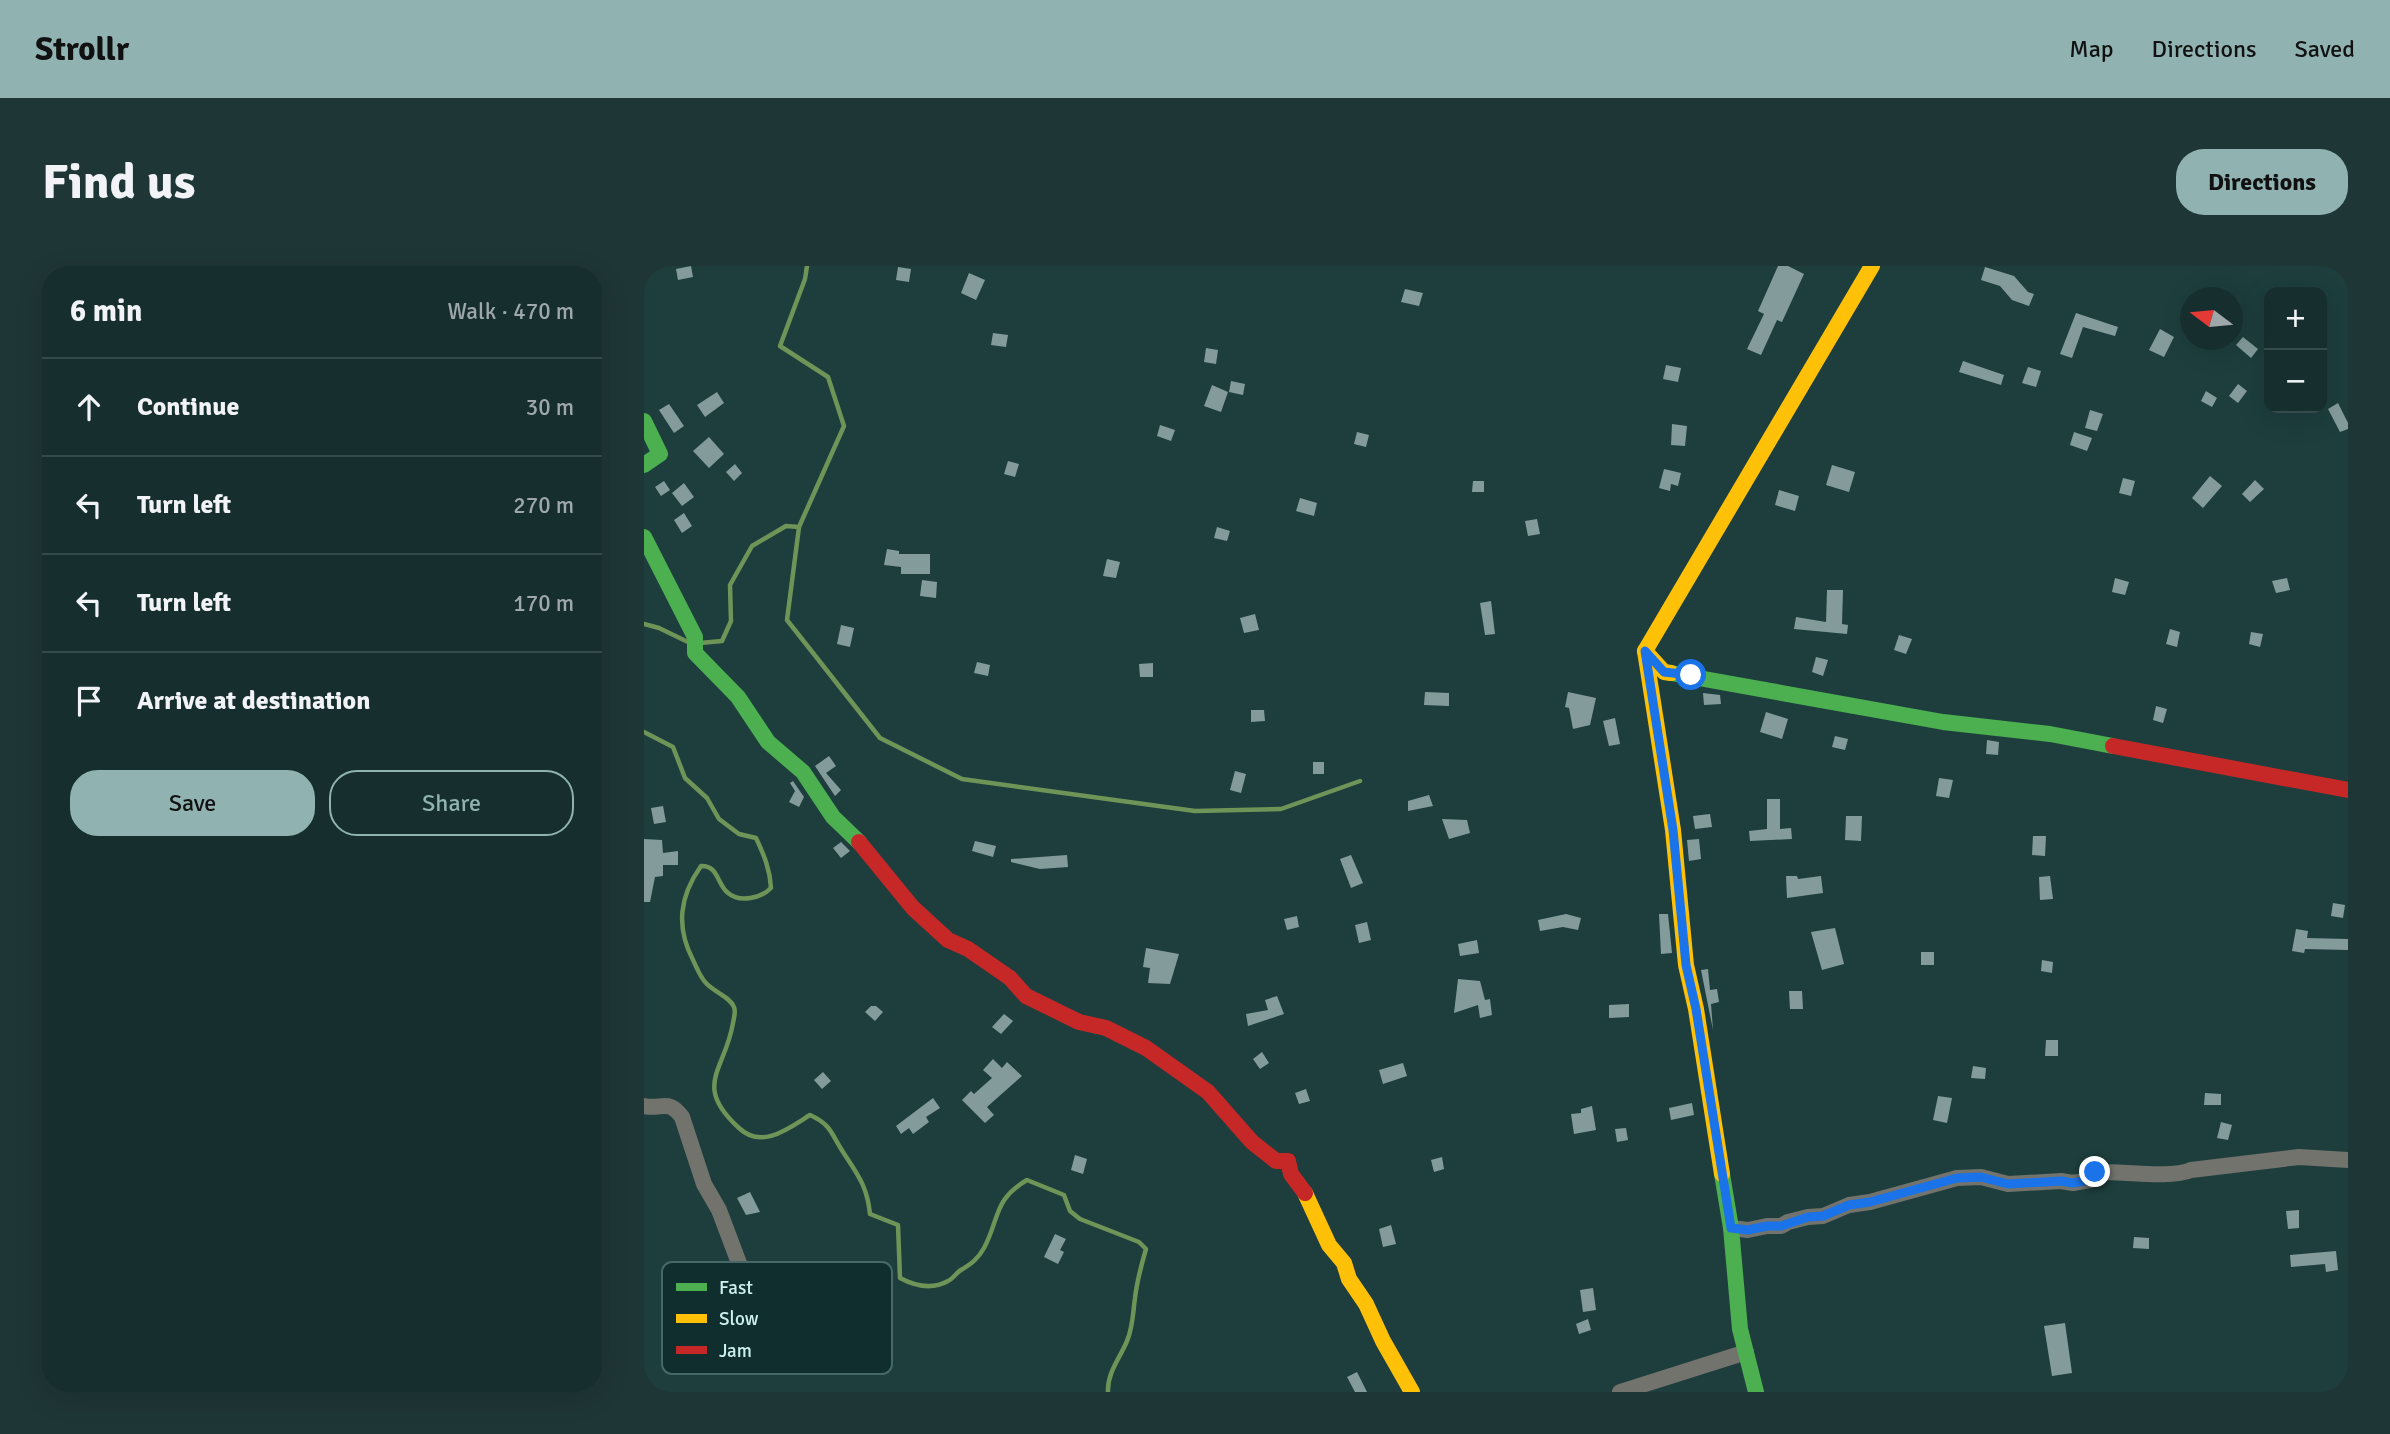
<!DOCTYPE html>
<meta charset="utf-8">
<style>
:root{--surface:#162e2e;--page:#1f3636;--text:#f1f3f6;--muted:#9ea8aa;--line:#354a4a;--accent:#90b2b1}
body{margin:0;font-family:Signika,sans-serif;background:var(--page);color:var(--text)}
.controls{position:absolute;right:21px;top:21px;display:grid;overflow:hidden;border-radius:14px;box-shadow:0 7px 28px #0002}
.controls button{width:63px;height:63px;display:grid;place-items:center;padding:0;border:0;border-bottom:2px solid var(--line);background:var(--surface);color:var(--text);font:35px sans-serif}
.compass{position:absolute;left:1536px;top:21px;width:63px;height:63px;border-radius:50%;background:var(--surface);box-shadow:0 7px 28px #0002;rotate:286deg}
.stop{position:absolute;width:21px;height:21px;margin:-16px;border:5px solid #1a73e8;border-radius:50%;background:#fff}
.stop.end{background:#1a73e8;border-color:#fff;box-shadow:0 2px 7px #0008}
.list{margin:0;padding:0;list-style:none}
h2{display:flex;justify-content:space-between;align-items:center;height:91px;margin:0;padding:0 28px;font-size:30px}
h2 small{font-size:23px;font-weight:400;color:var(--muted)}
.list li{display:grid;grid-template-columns:46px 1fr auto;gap:21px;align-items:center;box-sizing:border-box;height:98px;padding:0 28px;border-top:2px solid var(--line)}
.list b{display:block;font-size:26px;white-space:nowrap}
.list em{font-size:23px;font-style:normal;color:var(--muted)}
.actions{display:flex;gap:14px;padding:21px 28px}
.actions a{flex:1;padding:16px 0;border:2px solid var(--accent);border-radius:28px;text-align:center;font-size:24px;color:var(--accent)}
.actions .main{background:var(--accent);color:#111}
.icon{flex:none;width:38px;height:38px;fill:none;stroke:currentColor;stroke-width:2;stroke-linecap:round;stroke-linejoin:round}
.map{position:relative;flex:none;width:1704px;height:1126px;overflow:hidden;border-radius:28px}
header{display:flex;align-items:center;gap:42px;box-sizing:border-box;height:98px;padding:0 35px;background:var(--accent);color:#111}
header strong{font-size:33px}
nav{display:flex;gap:38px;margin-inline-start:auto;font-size:24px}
.intro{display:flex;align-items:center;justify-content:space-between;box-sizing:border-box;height:168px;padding:0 42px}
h1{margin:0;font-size:49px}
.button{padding:18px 32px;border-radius:28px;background:var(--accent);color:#111;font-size:24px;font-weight:700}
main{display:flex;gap:42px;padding:0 42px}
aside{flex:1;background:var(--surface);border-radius:28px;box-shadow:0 7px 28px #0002}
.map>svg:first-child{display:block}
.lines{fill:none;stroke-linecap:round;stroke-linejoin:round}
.stream{stroke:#6f9458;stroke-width:4.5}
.building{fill:#849b9c}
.street{stroke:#72736d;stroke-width:16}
.fast{stroke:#4caf50;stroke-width:16}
.slow{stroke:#ffc107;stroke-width:16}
.jam{stroke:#c62828;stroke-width:16}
.route{stroke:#1a73e8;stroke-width:9}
.key{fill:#0f2e2d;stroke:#486868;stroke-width:2}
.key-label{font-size:19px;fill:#cef1f0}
</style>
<header>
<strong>Strollr</strong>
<nav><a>Map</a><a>Directions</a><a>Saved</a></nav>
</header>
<div class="intro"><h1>Find us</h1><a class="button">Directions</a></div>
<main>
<aside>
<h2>6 min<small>Walk · 470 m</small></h2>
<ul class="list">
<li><svg class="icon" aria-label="ahead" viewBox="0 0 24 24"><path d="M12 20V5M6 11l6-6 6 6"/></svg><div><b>Continue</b></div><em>30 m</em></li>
<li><svg class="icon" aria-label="left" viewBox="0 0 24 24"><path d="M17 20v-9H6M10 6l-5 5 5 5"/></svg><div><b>Turn left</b></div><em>270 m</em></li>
<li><svg class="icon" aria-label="left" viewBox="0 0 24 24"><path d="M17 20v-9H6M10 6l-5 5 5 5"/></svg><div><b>Turn left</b></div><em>170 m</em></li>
<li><svg class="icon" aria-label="arrive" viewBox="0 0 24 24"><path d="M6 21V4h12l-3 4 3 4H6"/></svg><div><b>Arrive at destination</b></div></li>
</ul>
<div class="actions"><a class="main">Save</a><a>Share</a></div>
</aside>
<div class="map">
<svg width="1704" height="1126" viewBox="0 0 1704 1126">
<rect width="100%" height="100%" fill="#1d3e3d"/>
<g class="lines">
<g class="stream">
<path d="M163 0 161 13 136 80 184 111 200 160 155 261 143 354 236 472 318 513 551 545 637 543 716 515"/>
<path d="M0 358 15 362 44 376"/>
<path d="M56 377 78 375 87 355 86 319 108 280 142 260 155 261"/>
<path d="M0 466 29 481 41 512 63 532 75 553 95 568 112 572C120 589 126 603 127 622 117 632 96 637 84 627 73 618 74 599 57 600 35 631 32 661 49 694 53 702 56 711 62 717 70 726 86 731 90 741 92 746 90 751 89 757 81 805 48 819 95 862 118 884 145 862 166 849 188 859 187 868 199 886 213 908 223 919 226 948L254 959 256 1012C271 1020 288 1024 304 1015 309 1013 312 1007 317 1004 327 998 334 993 340 982 356 952 349 934 383 914L420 929 426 945 436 953 495 976 502 983C497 1000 493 1015 491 1032 489 1046 489 1061 483 1075 476 1092 463 1107 464 1126"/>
</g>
</g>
<g class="building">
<path d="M47 0 49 11 34 14 32 3Z"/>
<path d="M1134 0H1144L1160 8 1138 56 1133 54 1117 89 1103 83 1120 48 1114 45Z"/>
<path d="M254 1 267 3 265 16 252 14Z"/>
<path d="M1341 1 1370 10 1384 26 1390 28 1385 40 1368 34 1356 20 1337 14Z"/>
<path d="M325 7 341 14 332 34 317 27Z"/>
<path d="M761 23 779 27 775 40 757 36Z"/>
<path d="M1432 47 1474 61 1471 70 1439 61 1428 92 1416 88Z"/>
<path d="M1516 63 1530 71 1520 91 1505 84Z"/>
<path d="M349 67 364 69 362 81 347 79Z"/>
<path d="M1599 71 1614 83 1607 92 1592 79Z"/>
<path d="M562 82 574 84 572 98 560 96Z"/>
<path d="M1319 95 1360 109 1357 119 1315 106Z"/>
<path d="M1022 99 1037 102 1034 116 1019 113Z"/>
<path d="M1384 101 1397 105 1392 121 1378 117Z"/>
<path d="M587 115 601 118 599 129 585 126Z"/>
<path d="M1594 118 1603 125 1594 137 1585 130Z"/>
<path d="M568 119 584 126 577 146 560 140Z"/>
<path d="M1562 125 1573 132 1568 141 1557 135Z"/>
<path d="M73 126 80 137 61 151 53 139Z"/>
<path d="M1694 137 1704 157V163L1696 166 1684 143Z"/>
<path d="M25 138 40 160 30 167 15 144Z"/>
<path d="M1446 144 1459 148 1453 165 1441 162Z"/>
<path d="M1028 158 1043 160 1041 180 1027 179Z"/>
<path d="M516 159 531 164 527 175 513 170Z"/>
<path d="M713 166 725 169 722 181 710 178Z"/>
<path d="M1430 166 1448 172 1443 185 1426 179Z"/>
<path d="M65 171 80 188 65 202 49 185Z"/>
<path d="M364 195 375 198 371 211 360 208Z"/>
<path d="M91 198 98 207 90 215 82 206Z"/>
<path d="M1188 199 1211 206 1205 226 1182 219Z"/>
<path d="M1020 203 1037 207 1034 220 1027 218 1026 225 1015 222Z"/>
<path d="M1566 210 1578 220 1559 242 1548 232Z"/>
<path d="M1479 212 1491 215 1487 230 1475 227Z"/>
<path d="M1611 214 1620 223 1606 236 1598 228Z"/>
<path d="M20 215 26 224 17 230 11 221Z"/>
<path d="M829 215H840V226H828Z"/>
<path d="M40 217 50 231 38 240 28 227Z"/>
<path d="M1135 224 1155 230 1151 245 1131 239Z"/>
<path d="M656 232 673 237 670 250 652 245Z"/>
<path d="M40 247 48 260 38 267 30 254Z"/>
<path d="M893 253 896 268 884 270 881 255Z"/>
<path d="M573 261 586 265 583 275 570 272Z"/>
<path d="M243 283 255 285V288H286V308H257V301L240 299Z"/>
<path d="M463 293 476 296 472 312 459 310Z"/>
<path d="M1471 312 1485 316 1481 329 1468 326Z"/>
<path d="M1643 312 1646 324 1632 327 1628 315Z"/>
<path d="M278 314 293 316 292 332 276 330Z"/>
<path d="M1183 324H1199L1198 358 1204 359 1203 368 1150 363 1152 351 1182 356Z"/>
<path d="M847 335 851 368 841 369 836 337Z"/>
<path d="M611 348 615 364 600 367 596 352Z"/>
<path d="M197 359 210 362 206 381 193 378Z"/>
<path d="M1526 363 1536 366 1533 381 1522 378Z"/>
<path d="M1607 366 1619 368 1616 381 1605 378Z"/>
<path d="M1255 369 1268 373 1262 388 1250 384Z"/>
<path d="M1172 391 1184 394 1179 410 1168 406Z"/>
<path d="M333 396 346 399 344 410 330 407Z"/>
<path d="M509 397V411H496L495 398Z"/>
<path d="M781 426 805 427V440L780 439Z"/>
<path d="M924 426 952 432 946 459 929 463 925 442 921 441Z"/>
<path d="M1059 427 1076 429 1077 438 1060 439Z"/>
<path d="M1512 440 1523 443 1519 457 1509 454Z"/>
<path d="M607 444H620L621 455 607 456Z"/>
<path d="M1122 446 1144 453 1138 473 1116 466Z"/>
<path d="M971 452 976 478 965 480 959 455Z"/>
<path d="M1191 470 1204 473 1201 484 1188 481Z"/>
<path d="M1343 474 1355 476 1354 489 1342 488Z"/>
<path d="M185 490 192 500 182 507 197 524 191 530 171 500Z"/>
<rect x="669" y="496" width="11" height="12"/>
<path d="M591 505 602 508 597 527 586 524Z"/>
<path d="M1295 512 1309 514 1305 532 1292 530Z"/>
<path d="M149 515 160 531 155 541 145 536 151 525 146 517Z"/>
<path d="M785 529 789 540 764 545V535Z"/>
<path d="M1123 533H1136V563L1147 562 1148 573 1106 575 1105 565 1123 563Z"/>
<path d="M19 540 22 556 10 558 7 542Z"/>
<path d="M1066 548 1068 561 1051 563 1049 550Z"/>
<path d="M1202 550H1218L1217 575 1201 574Z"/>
<path d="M798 553 823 554 826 567 805 573Z"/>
<path d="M1389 570H1402L1401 590 1388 589Z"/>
<path d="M0 573 18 574 19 587 34 585V599H19V610L11 611 6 636H0Z"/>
<path d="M1055 573 1057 593 1045 595 1043 574Z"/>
<path d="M331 575 352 580 349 591 328 585Z"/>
<path d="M197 576 206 585 197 592 189 582Z"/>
<path d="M423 589 424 601 396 603 367 596V593Z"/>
<path d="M707 589 719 617 707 622 696 593Z"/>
<path d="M1142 610H1153L1154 613 1177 610 1179 627 1143 632Z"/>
<path d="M1406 610 1409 633 1396 634 1395 611Z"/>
<path d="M1689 637 1701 639 1699 652 1687 650Z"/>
<path d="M922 648 937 652 934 664 919 661 896 665 894 654Z"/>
<path d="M1015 648H1024L1028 687 1017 688Z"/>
<path d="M653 650 655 661 643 664 640 653Z"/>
<path d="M723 656 727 674 715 677 711 659Z"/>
<path d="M1191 662 1200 698 1178 704 1167 666Z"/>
<path d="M1652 663 1664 665 1663 672 1704 673V684L1661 683 1660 687 1648 685Z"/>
<path d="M833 674 835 687 816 690 814 678Z"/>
<path d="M502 682 535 688 526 718 504 717 506 702 499 701Z"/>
<rect x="1277" y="686" width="13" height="13"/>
<path d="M1398 694 1409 696 1408 707 1397 705Z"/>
<path d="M1064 703 1066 724 1073 723 1075 736 1067 738 1069 764 1057 704Z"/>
<path d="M814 713 836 715 841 734 846 733 848 749 836 752 834 739 810 747Z"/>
<path d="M1145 725H1158L1159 743H1146Z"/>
<path d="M633 730 640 748 604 760 602 748 624 744 621 734Z"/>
<path d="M985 738V751L965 752V739Z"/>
<path d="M227 740H232L239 746 231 755 221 746Z"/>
<path d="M360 748 369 755 357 768 348 761Z"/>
<path d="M1402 774H1414V790H1401Z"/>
<path d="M618 786 625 797 616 803 609 793Z"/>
<path d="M349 793 358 802 363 796 378 810 343 841 350 849 341 857 318 834 327 825 330 828 348 812 339 804Z"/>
<path d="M759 797 763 810 739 818 735 804Z"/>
<path d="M1329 800 1342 802 1341 813 1327 812Z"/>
<path d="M179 806 187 815 178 823 170 814Z"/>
<path d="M662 823 666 835 655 838 651 827Z"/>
<path d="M1561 827 1577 828V839H1560Z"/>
<path d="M1294 830 1308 832 1303 857 1289 854Z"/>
<path d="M289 832 296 842 282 851 285 856 269 868 265 862 257 868 252 860Z"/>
<path d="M1048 837 1050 849 1027 854 1025 842Z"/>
<path d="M948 840 952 864 930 868 927 848 937 847V843Z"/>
<path d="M1577 856 1588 859 1584 874 1573 872Z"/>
<path d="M982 862 984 874 973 876 971 863Z"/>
<path d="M431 889 443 893 439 908 427 904Z"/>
<path d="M798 891 800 903 790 906 787 894Z"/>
<path d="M106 926 116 946 102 949 93 932Z"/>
<path d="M1655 944V962L1644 963 1642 945Z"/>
<path d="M747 959 752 978 739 981 735 963Z"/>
<path d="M411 968 422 973 416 984 420 986 414 998 400 991Z"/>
<path d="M1490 971 1505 972V983L1489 982Z"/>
<path d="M1692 985 1694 1004 1682 1006 1681 998 1647 1001 1646 989Z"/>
<path d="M949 1022 952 1044 939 1046 936 1024Z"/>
<path d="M944 1053 947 1064 935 1068 932 1058Z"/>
<path d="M1421 1057 1428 1107 1408 1110 1400 1060Z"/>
<path d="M713 1106 723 1126H711L703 1111Z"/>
</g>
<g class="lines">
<g class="street">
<path d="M0 840C18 844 24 832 38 851L60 918 75 944 98 1005"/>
<path d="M1087 962 1104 964 1123 960H1137L1144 956 1164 951 1179 950 1205 939 1226 936 1313 912 1337 911 1364 918 1417 915 1429 917 1446 914 1451 906C1477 905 1527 913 1547 904L1655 891 1704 894"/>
<path d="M976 1126 1102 1086"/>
</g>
<g class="fast">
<path d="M0 155 16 188 0 199"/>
<path d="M0 271 51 371V387L94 431 124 476 159 506 189 551 215 576"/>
<path d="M1027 407 1299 456 1406 468 1469 480"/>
<path d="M1078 908 1087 962 1096 1063 1112 1126"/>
</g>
<g class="slow">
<path d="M1001 385 1029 564 1042 699 1052 743 1078 908"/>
<path d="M1027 407 1020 406 1001 385 1228 0"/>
<path d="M661 927 685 979 700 997 705 1013 722 1038 739 1075 768 1126"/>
</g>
<g class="jam">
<path d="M1469 480 1704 524"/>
<path d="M215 576 269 642 304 674 324 683 366 712 382 730 435 756 462 762 502 782 564 826 608 876 632 895H644L647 908 661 927"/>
</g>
</g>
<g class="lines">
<path class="route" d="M1047 409 1020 406 1001 385 1029 564 1042 699 1052 743 1087 962 1104 964 1123 960H1137L1164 951 1179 950 1205 939 1226 936 1313 912 1337 911 1364 918 1417 915 1429 917 1446 914 1451 906"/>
</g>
<rect x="18" y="996" width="230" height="112" rx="10" class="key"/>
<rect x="32" y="1017" width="31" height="8" fill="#4caf50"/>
<rect x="32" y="1048" width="31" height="9" fill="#ffc107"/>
<rect x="32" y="1080" width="31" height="8" fill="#c62828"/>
<g class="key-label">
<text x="75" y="1028">Fast</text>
<text x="75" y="1059">Slow</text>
<text x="75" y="1091">Jam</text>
</g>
</svg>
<div class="controls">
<button>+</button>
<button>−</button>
</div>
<svg class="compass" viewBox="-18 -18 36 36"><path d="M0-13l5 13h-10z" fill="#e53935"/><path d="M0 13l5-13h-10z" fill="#9ea8aa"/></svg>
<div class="stop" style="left:1047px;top:409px"></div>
<div class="stop end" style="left:1451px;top:906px"></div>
</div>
</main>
